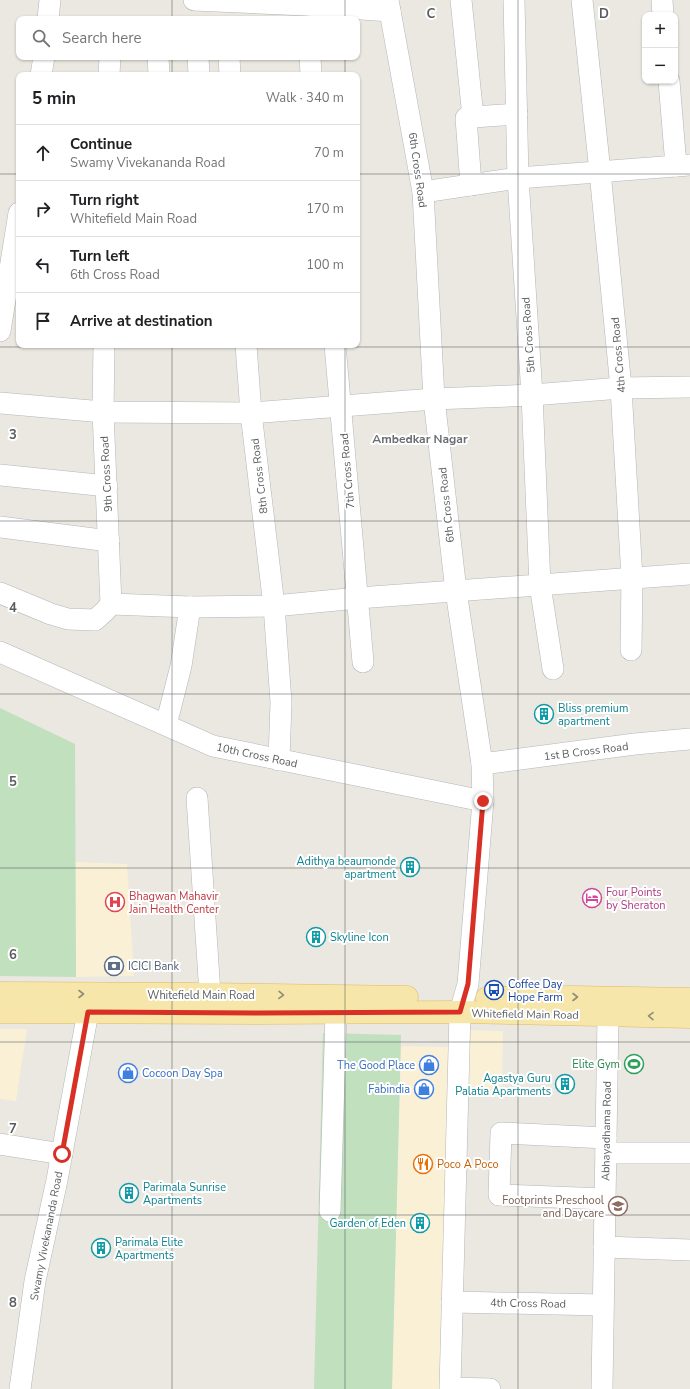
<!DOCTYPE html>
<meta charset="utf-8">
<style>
:root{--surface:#fff;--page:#f6f6f6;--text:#202124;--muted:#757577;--line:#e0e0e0}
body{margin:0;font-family:"Nunito Sans",sans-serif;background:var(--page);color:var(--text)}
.controls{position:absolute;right:12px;top:12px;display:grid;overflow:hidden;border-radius:8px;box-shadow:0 1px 3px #0004}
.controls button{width:36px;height:36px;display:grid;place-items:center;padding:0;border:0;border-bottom:1px solid var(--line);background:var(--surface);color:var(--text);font:20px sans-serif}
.stop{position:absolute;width:12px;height:12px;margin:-9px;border:3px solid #d93025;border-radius:50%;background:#fff}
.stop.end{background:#d93025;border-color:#fff;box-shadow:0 1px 4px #0008}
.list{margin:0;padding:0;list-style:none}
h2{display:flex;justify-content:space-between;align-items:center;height:52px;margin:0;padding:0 16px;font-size:17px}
h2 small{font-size:13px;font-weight:400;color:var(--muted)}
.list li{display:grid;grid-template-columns:26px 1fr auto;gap:12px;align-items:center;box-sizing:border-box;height:56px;padding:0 16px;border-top:1px solid var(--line)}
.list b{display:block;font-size:15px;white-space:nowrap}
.list p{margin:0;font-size:13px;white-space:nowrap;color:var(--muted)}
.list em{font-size:13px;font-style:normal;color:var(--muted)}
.icon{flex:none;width:22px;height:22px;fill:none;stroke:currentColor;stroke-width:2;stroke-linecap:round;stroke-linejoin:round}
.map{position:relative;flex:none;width:690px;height:1389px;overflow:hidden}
.search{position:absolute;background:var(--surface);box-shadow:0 1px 3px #0004;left:16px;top:16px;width:344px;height:44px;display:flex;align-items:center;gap:10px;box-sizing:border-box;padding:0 14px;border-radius:8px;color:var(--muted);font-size:15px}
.panel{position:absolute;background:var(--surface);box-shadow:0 1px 3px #0004;left:16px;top:72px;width:344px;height:276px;border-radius:8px}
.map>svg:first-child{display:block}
.commercial{fill:#f9f0d6}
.green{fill:#c0e0be}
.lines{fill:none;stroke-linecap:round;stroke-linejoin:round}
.minor-casing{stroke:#b3b6b9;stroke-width:22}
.major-casing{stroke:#e2b962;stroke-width:23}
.minor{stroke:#fff;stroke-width:21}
.major{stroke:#f6e6a9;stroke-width:22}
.oneway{stroke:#908c79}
.route{stroke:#d93025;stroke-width:5}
.grid{fill:none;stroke:#595c5f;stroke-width:1;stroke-opacity:0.55}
.labels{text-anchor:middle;stroke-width:4;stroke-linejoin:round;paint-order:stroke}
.street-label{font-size:11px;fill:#595c5f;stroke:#fff}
.culture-label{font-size:11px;fill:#0d838f;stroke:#fff;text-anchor:start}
.hotel-label{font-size:11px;fill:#b23c85;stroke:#fff;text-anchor:start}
.health-label{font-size:11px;fill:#be3a42;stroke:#fff;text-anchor:start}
.service-label{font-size:11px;fill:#4e5e75;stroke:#fff;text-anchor:start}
.transit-label{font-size:11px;fill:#164399;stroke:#fff;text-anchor:start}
.leisure-label{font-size:11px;fill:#27864d;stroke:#fff;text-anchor:end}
.shop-label{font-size:11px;fill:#366cbe;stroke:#fff;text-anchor:end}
.food-label{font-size:11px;fill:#c56008;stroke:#fff;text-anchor:start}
.education-label{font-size:11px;fill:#785e54;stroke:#fff;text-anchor:end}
.neighbourhood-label{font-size:12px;font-weight:bold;fill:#6a6e71;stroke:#fff}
.grid-label{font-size:13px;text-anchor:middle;font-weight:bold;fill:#595c5f;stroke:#fff;stroke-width:4;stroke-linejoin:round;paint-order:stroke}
</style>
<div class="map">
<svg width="690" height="1389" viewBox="0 0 690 1389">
<rect width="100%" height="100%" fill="#eae8e0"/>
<g class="commercial">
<path d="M75 862 127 864 134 976 76 977Z"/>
<path d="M0 1029H27L16 1101 0 1099Z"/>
<path d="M463 1030 503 1031 502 1097H463Z"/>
<path d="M401 1046 451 1047 443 1389H392Z"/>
</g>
<g class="green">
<path d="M0 708 75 744 76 977 0 976Z"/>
<path d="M323 1033 401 1035 392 1389H314Z"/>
</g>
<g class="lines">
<g class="minor-casing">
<g id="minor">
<path d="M194 0 305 5 390 11"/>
<path d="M388 0 423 192 434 399 456 591 482 764 483 801 468 984 460 1012 450 1388 490 1389"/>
<path d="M461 0 473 117 517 114"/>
<path d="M514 0 518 178 532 395 540 585 553 669"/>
<path d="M582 0 600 172 621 388 632 578 631 650"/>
<path d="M662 0 663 15"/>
<path d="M48 19 50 0"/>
<path d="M158 57 159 75"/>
<path d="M198 57 199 75"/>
<path d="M229 57 230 75"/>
<path d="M310 57 311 75"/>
<path d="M41 75 44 57"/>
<path d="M109 75 110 57"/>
<path d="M669 81 676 166"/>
<path d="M471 185 466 118 473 117"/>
<path d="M423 192 518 178 690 165"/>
<path d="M0 331 19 213"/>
<path d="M104 345 103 412 111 604"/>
<path d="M246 345 251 413 274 606 281 702 279 760"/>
<path d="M335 345 363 662"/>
<path d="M0 403 103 412 251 413 434 399 532 395 621 388 690 387"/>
<path d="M0 475 107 486"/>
<path d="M0 527 109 541"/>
<path d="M0 593 51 614 68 619 95 620 105 611 111 604"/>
<path d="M111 604 190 607 274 606 358 598 690 574"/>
<path d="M0 652 213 746 483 801"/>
<path d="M166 725 181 666 190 607"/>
<path d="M482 764 635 744 690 739"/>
<path d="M197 798 210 994"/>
<path d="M0 1144 62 1154"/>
<path d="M606 1153H690"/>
<path d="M605 1199 499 1195 501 1133 606 1138"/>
<path d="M330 1211 336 1013"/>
<path d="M604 1247 690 1250"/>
<path d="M452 1302 603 1305"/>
<path d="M20 1389 35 1281 57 1180 88 1012"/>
<path d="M602 1389 608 1016"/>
</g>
</g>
<g class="major-casing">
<g id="major">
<path d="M0 993 210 994 407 997"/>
<path d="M487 998 572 997 690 999"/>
<path d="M0 1012 259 1013 460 1012 690 1017"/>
</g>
</g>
<use href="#minor" class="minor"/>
<use href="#major" class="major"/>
</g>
<defs><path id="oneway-chevron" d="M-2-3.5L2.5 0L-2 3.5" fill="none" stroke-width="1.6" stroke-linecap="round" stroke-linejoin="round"/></defs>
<g class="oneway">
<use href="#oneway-chevron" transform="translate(81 994)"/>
<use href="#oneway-chevron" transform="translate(281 995) rotate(1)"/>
<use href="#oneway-chevron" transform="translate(575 997)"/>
<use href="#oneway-chevron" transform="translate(651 1016) rotate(-179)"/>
</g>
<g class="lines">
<path class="route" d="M62 1154 88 1012 258 1013 460 1012 468 984 483 801"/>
</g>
<path class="grid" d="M172 0V19M345 0V19M518 0V1389M172 57V75M345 57V75M0 174H19M357 174H690M172 345V1389M345 345V1389M0 347H690M0 521H690M0 694H690M0 868H690M0 1042H690M0 1215H690"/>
<defs>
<g id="building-ring" transform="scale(1)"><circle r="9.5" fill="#fff" stroke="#0f9aa8" stroke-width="1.5"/><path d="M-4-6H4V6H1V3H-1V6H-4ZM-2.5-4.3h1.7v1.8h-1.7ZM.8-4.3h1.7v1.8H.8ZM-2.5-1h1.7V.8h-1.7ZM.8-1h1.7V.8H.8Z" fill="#0f9aa8"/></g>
<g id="hotel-ring" transform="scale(1)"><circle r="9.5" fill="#fff" stroke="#d1479c" stroke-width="1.5"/><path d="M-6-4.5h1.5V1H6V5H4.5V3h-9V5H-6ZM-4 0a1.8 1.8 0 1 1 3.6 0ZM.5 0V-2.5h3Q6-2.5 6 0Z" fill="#d1479c"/></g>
<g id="hospital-ring" transform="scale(1)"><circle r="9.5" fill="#fff" stroke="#e0444e" stroke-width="1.5"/><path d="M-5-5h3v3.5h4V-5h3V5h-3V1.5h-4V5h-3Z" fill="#e0444e"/></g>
<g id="bank-ring" transform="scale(1)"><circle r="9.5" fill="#fff" stroke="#5c6f8a" stroke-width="1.5"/><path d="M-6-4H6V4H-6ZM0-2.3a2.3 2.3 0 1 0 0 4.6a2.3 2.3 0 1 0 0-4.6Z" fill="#5c6f8a"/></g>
<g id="bus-ring" transform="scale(1)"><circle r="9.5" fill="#fff" stroke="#1a4fb4" stroke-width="1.5"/><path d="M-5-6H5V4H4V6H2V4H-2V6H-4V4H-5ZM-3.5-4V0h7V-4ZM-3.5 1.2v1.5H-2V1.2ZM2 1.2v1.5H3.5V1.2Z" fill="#1a4fb4"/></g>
<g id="stadium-ring" transform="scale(1)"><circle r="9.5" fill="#fff" stroke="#2e9e5b" stroke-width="1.5"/><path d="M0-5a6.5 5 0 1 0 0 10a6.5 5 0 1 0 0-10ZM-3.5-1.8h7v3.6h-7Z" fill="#2e9e5b"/></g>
<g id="shop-ring" transform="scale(1)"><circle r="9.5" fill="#fff" stroke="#3f7fe0" stroke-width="1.5"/><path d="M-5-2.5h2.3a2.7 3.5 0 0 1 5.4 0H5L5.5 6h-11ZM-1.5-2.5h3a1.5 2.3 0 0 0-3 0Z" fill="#3f7fe0"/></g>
<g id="restaurant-ring" transform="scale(1)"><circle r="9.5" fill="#fff" stroke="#e8710a" stroke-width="1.5"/><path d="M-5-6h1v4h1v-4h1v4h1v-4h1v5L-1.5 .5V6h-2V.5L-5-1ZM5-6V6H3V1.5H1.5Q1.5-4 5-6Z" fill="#e8710a"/></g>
<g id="school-ring" transform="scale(1)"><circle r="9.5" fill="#fff" stroke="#8d6e63" stroke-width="1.5"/><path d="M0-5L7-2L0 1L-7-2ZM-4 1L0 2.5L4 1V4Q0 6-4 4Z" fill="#8d6e63"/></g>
</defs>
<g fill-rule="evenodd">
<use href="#building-ring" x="544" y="714"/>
<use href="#building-ring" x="410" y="867"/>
<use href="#hotel-ring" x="592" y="898"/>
<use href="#hospital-ring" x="115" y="902"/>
<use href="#building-ring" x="316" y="937"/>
<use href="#bank-ring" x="114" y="966"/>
<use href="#bus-ring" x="494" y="990"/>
<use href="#stadium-ring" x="634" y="1064"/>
<use href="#shop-ring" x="429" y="1065"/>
<use href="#shop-ring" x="128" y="1073"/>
<use href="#building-ring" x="565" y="1084"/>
<use href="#shop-ring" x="424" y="1089"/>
<use href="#restaurant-ring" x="423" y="1164"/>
<use href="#building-ring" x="129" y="1193"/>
<use href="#school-ring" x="618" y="1206"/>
<use href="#building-ring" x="420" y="1223"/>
<use href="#building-ring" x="101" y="1248"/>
</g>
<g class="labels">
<g class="street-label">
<text transform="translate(418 170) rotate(82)" y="4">6th Cross Road</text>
<text transform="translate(528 335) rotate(-94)" y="4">5th Cross Road</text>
<text transform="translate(618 355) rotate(-95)" y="4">4th Cross Road</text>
<text transform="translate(347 471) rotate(-95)" y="4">7th Cross Road</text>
<text transform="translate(106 474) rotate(-93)" y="4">9th Cross Road</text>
<text transform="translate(259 476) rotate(-97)" y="4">8th Cross Road</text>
<text transform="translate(446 505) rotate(-96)" y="4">6th Cross Road</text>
<text transform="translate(586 751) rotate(-7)" y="4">1st B Cross Road</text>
<text transform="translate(257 755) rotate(12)" y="4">10th Cross Road</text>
<text x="201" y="999">Whitefield Main Road</text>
<text transform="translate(525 1014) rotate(1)" y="4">Whitefield Main Road</text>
<text transform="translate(606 1131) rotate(-89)" y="4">Abhayadhama Road</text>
<text transform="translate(46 1236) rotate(-79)" y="4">Swamy Vivekananda Road</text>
<text transform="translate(528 1303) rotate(1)" y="4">4th Cross Road</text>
</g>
<g class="culture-label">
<text x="558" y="712">Bliss premium<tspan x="558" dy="13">apartment</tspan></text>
<text x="396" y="865" text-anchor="end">Adithya beaumonde<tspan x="396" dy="13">apartment</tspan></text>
<text x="330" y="941">Skyline Icon</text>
<text x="551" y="1082" text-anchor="end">Agastya Guru<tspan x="551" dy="13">Palatia Apartments</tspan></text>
<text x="143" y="1191">Parimala Sunrise<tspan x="143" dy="13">Apartments</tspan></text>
<text x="406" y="1227" text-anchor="end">Garden of Eden</text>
<text x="115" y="1246">Parimala Elite<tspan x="115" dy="13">Apartments</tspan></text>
</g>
<g class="hotel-label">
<text x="606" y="896">Four Points<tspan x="606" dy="13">by Sheraton</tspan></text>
</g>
<g class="health-label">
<text x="129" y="900">Bhagwan Mahavir<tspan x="129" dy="13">Jain Health Center</tspan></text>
</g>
<g class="service-label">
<text x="128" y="970">ICICI Bank</text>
</g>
<g class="transit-label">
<text x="508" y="988">Coffee Day<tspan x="508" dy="13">Hope Farm</tspan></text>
</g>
<g class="leisure-label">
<text x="620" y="1068">Elite Gym</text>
</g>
<g class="shop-label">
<text x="415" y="1069">The Good Place</text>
<text x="142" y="1077" text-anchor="start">Cocoon Day Spa</text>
<text x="410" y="1093">Fabindia</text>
</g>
<g class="food-label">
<text x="437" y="1168">Poco A Poco</text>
</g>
<g class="education-label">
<text x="604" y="1204">Footprints Preschool<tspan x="604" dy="13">and Daycare</tspan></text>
</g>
<g class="neighbourhood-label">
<text x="420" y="443">Ambedkar Nagar</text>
</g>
</g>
<g class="grid-label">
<text x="431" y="18">C</text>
<text x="604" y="18">D</text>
<text x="13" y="439">3</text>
<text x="13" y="612">4</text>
<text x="13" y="786">5</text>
<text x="13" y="959">6</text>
<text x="13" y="1133">7</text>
<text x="13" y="1307">8</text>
</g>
</svg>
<div class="controls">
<button>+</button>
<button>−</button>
</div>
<div class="stop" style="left:62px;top:1154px"></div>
<div class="stop end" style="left:483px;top:801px"></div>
<div class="search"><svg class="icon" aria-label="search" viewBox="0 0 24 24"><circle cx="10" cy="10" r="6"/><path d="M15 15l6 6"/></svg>Search here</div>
<section class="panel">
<h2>5 min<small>Walk · 340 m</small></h2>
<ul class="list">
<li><svg class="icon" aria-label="ahead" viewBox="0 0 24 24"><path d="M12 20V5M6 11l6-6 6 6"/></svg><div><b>Continue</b><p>Swamy Vivekananda Road</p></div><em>70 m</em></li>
<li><svg class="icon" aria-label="right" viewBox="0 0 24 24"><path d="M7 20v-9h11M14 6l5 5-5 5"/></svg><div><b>Turn right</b><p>Whitefield Main Road</p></div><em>170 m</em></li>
<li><svg class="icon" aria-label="left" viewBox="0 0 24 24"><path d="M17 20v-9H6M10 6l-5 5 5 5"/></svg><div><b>Turn left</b><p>6th Cross Road</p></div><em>100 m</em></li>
<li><svg class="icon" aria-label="arrive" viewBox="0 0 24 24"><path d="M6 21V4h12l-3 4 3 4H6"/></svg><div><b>Arrive at destination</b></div></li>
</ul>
</section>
</div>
